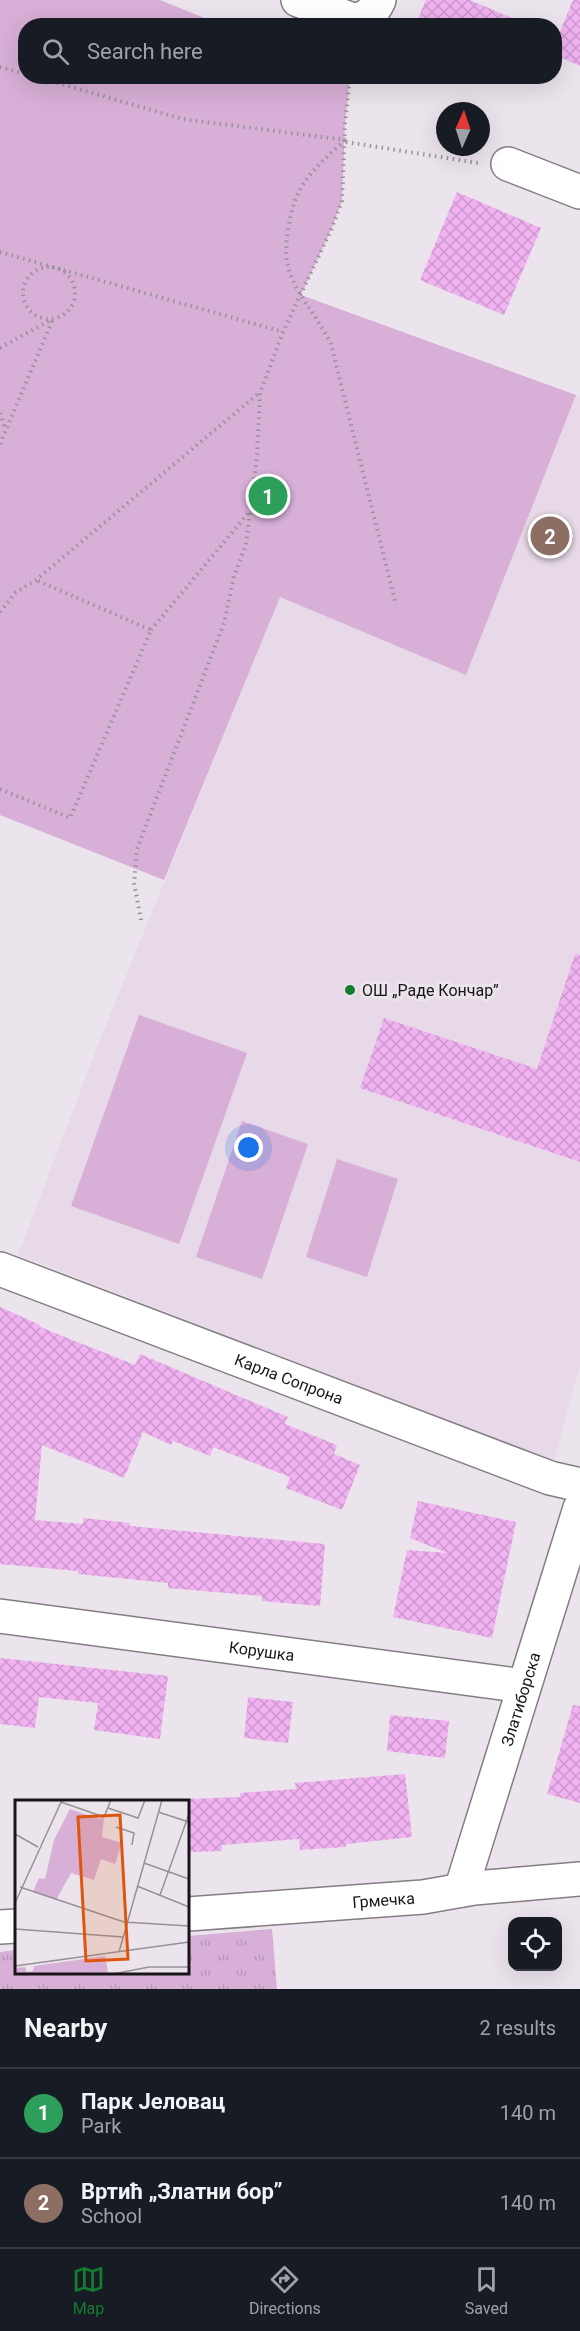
<!DOCTYPE html>
<meta charset="utf-8">
<style>
:root{--surface:#171b24;--page:#242831;--text:#f1f3f6;--muted:#9ea1a6;--line:#363941;--accent:#147c2f}
body{margin:0;font-family:Roboto,sans-serif;background:var(--page);color:var(--text)}
.controls{position:absolute;right:18px;bottom:18px;display:grid;overflow:hidden;border-radius:12px;box-shadow:0 6px 24px #0002}
.controls button{width:54px;height:54px;display:grid;place-items:center;padding:0;border:0;border-bottom:2px solid var(--line);background:var(--surface);color:var(--text);font:30px sans-serif}
.compass{position:absolute;left:436px;top:102px;width:54px;height:54px;border-radius:50%;background:var(--surface);box-shadow:0 6px 24px #0002;rotate:3deg}
.you{position:absolute;left:249px;top:1148px;width:21px;height:21px;margin:-15px;border:4px solid #fff;border-radius:50%;background:#1a73e8;box-shadow:0 0 0 9px #1a73e833}
.badge{display:grid;place-items:center;width:39px;height:39px;border-radius:50%;background:var(--accent);color:#fff;font-size:20px;font-weight:700}
.pin{position:absolute;translate:-50% -50%;border:3px solid #fff;box-shadow:0 2px 6px #0006}
.list{margin:0;padding:0;list-style:none}
h2{display:flex;justify-content:space-between;align-items:center;height:78px;margin:0;padding:0 24px;font-size:26px}
h2 small{font-size:20px;font-weight:400;color:var(--muted)}
.list li{display:grid;grid-template-columns:39px 1fr auto;gap:18px;align-items:center;box-sizing:border-box;height:90px;padding:0 24px;border-top:2px solid var(--line)}
.list b{display:block;font-size:22px;white-space:nowrap}
.list p{margin:0;font-size:20px;white-space:nowrap;color:var(--muted)}
.list em{font-size:20px;font-style:normal;color:var(--muted)}
.icon{flex:none;width:33px;height:33px;fill:none;stroke:currentColor;stroke-width:2;stroke-linecap:round;stroke-linejoin:round}
.map{position:relative;flex:none;width:580px;height:1989px;overflow:hidden}
.search{position:absolute;background:var(--surface);box-shadow:0 6px 24px #0002;left:18px;right:18px;top:18px;height:66px;display:flex;align-items:center;gap:15px;box-sizing:border-box;padding:0 21px;border-radius:24px;color:var(--muted);font-size:22px}
.sheet{height:258px;background:var(--surface)}
nav{display:flex;justify-content:space-around;align-items:center;box-sizing:border-box;height:84px;border-top:2px solid var(--line);background:var(--surface);font-size:16px;color:var(--muted)}
nav a{display:grid;justify-items:center;gap:3px}
nav .on{color:var(--accent)}
.map>svg:first-child{display:block}
.built{fill:#e7d9e7}
.grass{fill:url(#grass-tufts)}
.park{fill:#d8afd7}
.building{fill:url(#building-cross-hatch)}
.lines{fill:none;stroke-linecap:round;stroke-linejoin:round}
.minor-casing{stroke:#847d84;stroke-width:36}
.path{stroke:#989298;stroke-width:4;stroke-dasharray:1.5 4.5;stroke-linecap:butt}
.minor{stroke:#fff;stroke-width:33}
.poi-dot{fill:#147c2f;stroke:#ece4ec;stroke-width:2}
.labels{text-anchor:middle;stroke-width:6;stroke-linejoin:round;paint-order:stroke}
.poi-label{font-size:16px;fill:#181518;stroke:#ece4ec;text-anchor:start}
.street-label{font-size:16px;fill:#181518;stroke:#ece4ec}
.inset-road{fill:none;stroke:#979197;stroke-width:1.5}
.view{fill:#de560d;fill-opacity:0.15;stroke:#de560d;stroke-width:3}
.inset-edge{fill:none;stroke:#181518;stroke-width:3}
</style>
<div class="map">
<svg width="580" height="1989" viewBox="0 0 580 1989">
<defs>
<pattern id="grass-tufts" width="24" height="20" patternUnits="userSpaceOnUse" patternTransform="scale(1.5)"><rect width="24" height="20" fill="#d8afd7"/><path d="M3 7l-1-3M5 7V3M7 7l1-3M15 17l-1-3M17 17v-4M19 17l1-3" fill="none" stroke="#b996b8"/></pattern>
<pattern id="building-cross-hatch" width="8" height="8" patternUnits="userSpaceOnUse" patternTransform="scale(1.5)"><rect width="8" height="8" fill="#f0b2f0"/><path d="M0 0l8 8M0 8l8-8" fill="none" stroke="#cd98cd"/></pattern>
</defs>
<rect width="100%" height="100%" fill="#ece4ec"/>
<path class="built" d="M576 395 580 397V1366L554 1461 18 1255 96 1050 280 597 466 675Z"/>
<path class="grass" d="M272 1929 277 1989H0V1952L16 1950V1972H188V1936Z"/>
<g class="park">
<path d="M0 0H160L222 25 26 26V76L350 77 345 124 342 201 331 230 301 295 576 395 466 675 280 597 164 880 0 815Z"/>
<path d="M139 1015 247 1053 179 1244 71 1206Z"/>
<path d="M242 1121 308 1144 262 1279 196 1257Z"/>
<path d="M337 1159 398 1179 367 1277 306 1257Z"/>
</g>
<g class="building">
<path d="M426 0H470L530 26H415Z"/>
<path d="M573 0H580V66L555 55V44Z"/>
<path d="M457 192 541 228 504 315 420 280Z"/>
<path d="M575 954 580 955V1162L360 1088 384 1018 537 1069Z"/>
<path d="M0 1307 40 1325V1327L135 1365 140 1354 288 1417 285 1424 337 1445 334 1454 360 1465 342 1510 286 1488 290 1477 213 1447 210 1456 173 1441 171 1445 143 1432 124 1478 42 1445 35 1520 83 1524V1518L130 1523V1526L325 1544 320 1606 262 1601V1596L168 1588V1583L78 1574V1571L0 1564Z"/>
<path d="M418 1501 516 1522 492 1638 393 1617 407 1550 447 1553 410 1538Z"/>
<path d="M0 1658 168 1676 160 1739 94 1730 98 1703 39 1697 35 1728 0 1724Z"/>
<path d="M248 1697 293 1702 288 1743 244 1738Z"/>
<path d="M573 1705 580 1706V1803L547 1794Z"/>
<path d="M390 1715 449 1721 445 1758 387 1751Z"/>
<path d="M405 1774 412 1837 346 1844V1847L300 1850 299 1839 222 1845V1851L188 1852V1799L240 1797V1793L296 1789 295 1783Z"/>
</g>
<g class="lines">
<g class="minor-casing">
<g id="minor">
<path d="M298 0 353 20C367 19 373 13 379 0"/>
<path d="M508 164 580 192"/>
<path id="s1" d="M0 1269 550 1478 580 1485"/>
<path id="s2" d="M0 1616 524 1686"/>
<path id="s3" d="M461 1890 580 1508"/>
<path id="s4" d="M188 1914 423 1897 474 1888 580 1879"/>
<path d="M0 1927 16 1926"/>
</g>
</g>
<g class="path">
<path d="M0 67 26 74"/>
<path d="M34 76 182 119 346 140"/>
<path d="M345 140C312 171 294 184 288 231 285 250 285 263 293 281 304 303 320 322 331 344L396 605"/>
<path d="M346 142 478 163"/>
<path d="M0 252 283 332"/>
<circle cx="49" cy="293" r="26"/>
<path d="M0 348 52 319"/>
<path d="M0 413 5 429"/>
<path d="M0 444 53 319"/>
<path d="M0 612 15 593 36 580 259 393"/>
<path d="M151 630 250 511"/>
<path d="M0 789 70 818 151 630 36 580"/>
<path d="M141 920 134 883 137 849 224 623 234 576 246 545 257 456 260 393 283 332 331 230 342 201 345 124 350 76"/>
</g>
<use href="#minor" class="minor"/>
</g>
<circle class="poi-dot" cx="350" cy="990" r="6"/>
<g class="labels">
<g class="poi-label">
<text x="362" y="996">ОШ „Раде Кончар”</text>
</g>
<g class="street-label">
<text dy="6" stroke="none"><textPath href="#s1" startOffset="309">Карла Сопрона</textPath></text>
<text dy="6" stroke="none"><textPath href="#s2" startOffset="264">Корушка</textPath></text>
<text dy="6" stroke="none"><textPath href="#s3" startOffset="200">Златиборска</textPath></text>
<text dy="6" stroke="none"><textPath href="#s4" startOffset="196">Грмечка</textPath></text>
</g>
</g>
<g transform="translate(15 1800)">
<rect width="174" height="174" fill="#ece4ec"/>
<path d="M90 156 93 173 0 174V168L10 167 12 172 18 171 19 166Z" fill="#d8afd7"/>
<path d="M55 9 84 19 89 17 87 37 107 43 100 64 86 59 79 80 56 73 41 100 18 92 24 78 30 79 39 40Z" fill="#d8afd7"/>
<path class="inset-road" d="M46 2 89 17 96 0M93 8 123 18 130 0M143 12 174 22M101 27 119 33 117 45M0 34 23 47M129 63 174 79M122 86 174 107M5 87 109 122 174 126M145 95 174 14M0 103 47 0M0 129 108 137M104 152 147 0M0 166 174 142M98 174 134 167H174"/>
<path class="view" d="M105 15 113 159 71 161 63 17Z"/>
<rect width="174" height="174" class="inset-edge"/>
</g>
</svg>
<div class="controls">
<button><svg class="icon" aria-label="locate" viewBox="0 0 24 24"><circle cx="12" cy="12" r="6"/><path d="M12 2v4M12 18v4M2 12h4M18 12h4"/></svg></button>
</div>
<svg class="compass" viewBox="-18 -18 36 36"><path d="M0-13l5 13h-10z" fill="#e53935"/><path d="M0 13l5-13h-10z" fill="#9ea1a6"/></svg>
<div class="you"></div>
<div class="pin badge" style="left:268px;top:496px;background:#2e9e5b">1</div>
<div class="pin badge" style="left:550px;top:536px;background:#8d6e63">2</div>
<div class="search"><svg class="icon" aria-label="search" viewBox="0 0 24 24"><circle cx="10" cy="10" r="6"/><path d="M15 15l6 6"/></svg>Search here</div>
</div>
<section class="sheet">
<h2>Nearby<small>2 results</small></h2>
<ul class="list">
<li><span class="badge" style="background:#2e9e5b">1</span><div><b>Парк Јеловац</b><p>Park</p></div><em>140 m</em></li>
<li><span class="badge" style="background:#8d6e63">2</span><div><b>Вртић „Златни бор”</b><p>School</p></div><em>140 m</em></li>
</ul>
</section>
<nav>
<a class="on"><svg class="icon" aria-label="map" viewBox="0 0 24 24"><path d="M3 6l6-2 6 2 6-2v14l-6 2-6-2-6 2zM9 4v14M15 6v14"/></svg>Map</a>
<a><svg class="icon" aria-label="directions" viewBox="0 0 24 24"><path d="M12 3l9 9-9 9-9-9zM9 14v-3h6M13 9l2 2-2 2"/></svg>Directions</a>
<a><svg class="icon" aria-label="saved" viewBox="0 0 24 24"><path d="M7 4h10v16l-5-4-5 4z"/></svg>Saved</a>
</nav>
